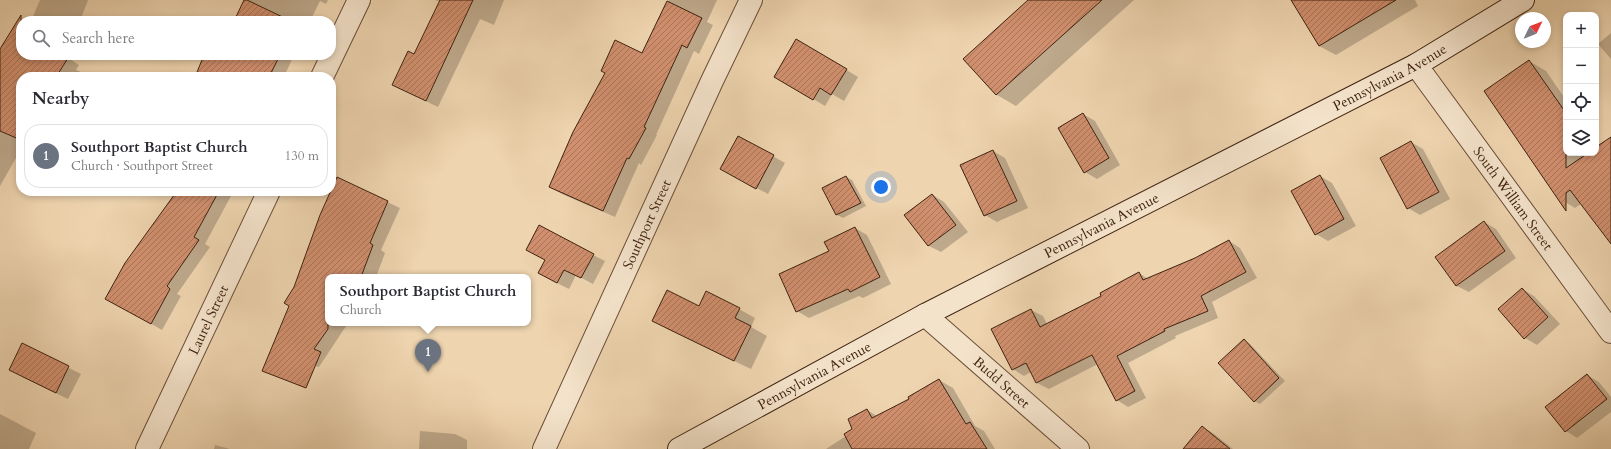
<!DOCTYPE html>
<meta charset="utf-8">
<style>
:root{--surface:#fff;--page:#f2f2f3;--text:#2b2b33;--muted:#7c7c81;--line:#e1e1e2;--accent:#d93025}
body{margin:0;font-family:Cardo,serif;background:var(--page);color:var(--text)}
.controls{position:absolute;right:12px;top:12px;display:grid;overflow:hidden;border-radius:8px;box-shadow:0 2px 6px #0003}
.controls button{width:36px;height:36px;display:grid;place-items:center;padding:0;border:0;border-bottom:1px solid var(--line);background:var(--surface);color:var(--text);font:20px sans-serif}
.compass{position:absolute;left:1515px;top:12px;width:36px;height:36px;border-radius:50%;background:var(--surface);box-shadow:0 2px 6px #0003;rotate:47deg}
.you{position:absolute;left:881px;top:187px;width:14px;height:14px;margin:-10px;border:3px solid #fff;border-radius:50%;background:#1a73e8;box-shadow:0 0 0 6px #1a73e833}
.badge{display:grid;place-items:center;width:26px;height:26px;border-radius:50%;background:var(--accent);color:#fff;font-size:13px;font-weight:700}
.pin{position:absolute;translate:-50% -33px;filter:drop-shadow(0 1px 2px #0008)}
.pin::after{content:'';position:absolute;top:21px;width:14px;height:12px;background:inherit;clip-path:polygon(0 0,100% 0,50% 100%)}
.popup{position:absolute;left:325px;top:274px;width:206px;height:52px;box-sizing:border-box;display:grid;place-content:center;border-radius:8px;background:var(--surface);filter:drop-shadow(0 1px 3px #0005);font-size:13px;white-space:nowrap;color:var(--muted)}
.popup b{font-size:15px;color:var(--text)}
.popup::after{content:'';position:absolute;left:50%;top:100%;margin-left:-8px;border:8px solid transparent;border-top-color:var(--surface)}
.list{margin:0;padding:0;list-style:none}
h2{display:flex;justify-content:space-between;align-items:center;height:52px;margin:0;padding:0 16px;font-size:17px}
h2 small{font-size:13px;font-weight:400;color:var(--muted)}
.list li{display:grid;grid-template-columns:26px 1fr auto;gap:12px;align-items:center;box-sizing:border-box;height:64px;margin:0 8px 8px;padding:0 8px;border:1px solid var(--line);border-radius:16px}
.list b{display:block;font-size:15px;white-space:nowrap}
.list p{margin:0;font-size:13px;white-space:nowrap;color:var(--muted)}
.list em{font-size:13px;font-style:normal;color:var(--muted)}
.icon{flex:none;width:22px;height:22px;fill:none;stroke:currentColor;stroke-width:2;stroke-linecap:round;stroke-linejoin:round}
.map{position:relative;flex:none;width:1611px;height:449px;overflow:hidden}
.search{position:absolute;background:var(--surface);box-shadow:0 2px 6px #0003;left:16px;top:16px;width:320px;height:44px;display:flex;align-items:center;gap:10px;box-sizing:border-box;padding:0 14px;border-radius:16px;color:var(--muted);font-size:15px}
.panel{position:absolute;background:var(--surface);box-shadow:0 2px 6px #0003;left:16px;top:72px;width:320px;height:124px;border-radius:16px}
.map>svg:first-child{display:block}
.shadow{fill:#0003}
.building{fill:url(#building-hatch);stroke:#3f2210}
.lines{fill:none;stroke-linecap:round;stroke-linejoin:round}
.street-casing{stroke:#6b4e38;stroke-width:24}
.secondary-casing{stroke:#3f2210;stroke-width:24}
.street{stroke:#f4e3cb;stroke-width:22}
.secondary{stroke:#f4e3cb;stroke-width:22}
.labels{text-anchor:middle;stroke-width:3;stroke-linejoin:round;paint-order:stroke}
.street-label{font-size:14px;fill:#3f2210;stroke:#f4e3cb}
</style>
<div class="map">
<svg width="1611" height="449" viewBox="0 0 1611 449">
<defs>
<pattern id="building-hatch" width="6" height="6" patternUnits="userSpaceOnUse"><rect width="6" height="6" fill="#d08f6e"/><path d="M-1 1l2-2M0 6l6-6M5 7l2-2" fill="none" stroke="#aa7459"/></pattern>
</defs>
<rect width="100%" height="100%" fill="#eed4af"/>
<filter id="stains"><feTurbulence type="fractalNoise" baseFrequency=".005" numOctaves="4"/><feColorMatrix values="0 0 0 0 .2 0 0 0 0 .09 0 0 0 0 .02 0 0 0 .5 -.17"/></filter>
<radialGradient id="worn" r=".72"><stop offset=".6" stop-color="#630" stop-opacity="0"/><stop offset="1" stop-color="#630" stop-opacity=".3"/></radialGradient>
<g class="shadow">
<path d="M40 0H88L80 21H31Z"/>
<path d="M245 0H328L326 4 320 1 310 21H235Z"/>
<path d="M435 0H504L494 25 480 19 438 107 393 85 414 55 440 2Z"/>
<path d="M669 0H717L707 22 713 25 699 54 694 51 656 135H657L641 165 639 163 615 217 562 194 550 187 643 55Z"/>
<path d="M1030 0H1134L1016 106 997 95 965 59Z"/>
<path d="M1306 0H1415L1418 6 1336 55 1319 46Z"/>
<path d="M21 29V55H66L65 56 79 65 76 70 93 77H21V149L0 186V51Z"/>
<path d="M1611 33V59L1598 44Z"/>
<path d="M797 40 858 77 844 101 832 94 825 106 775 76Z"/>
<path d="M205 55H294L284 77H196Z"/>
<path d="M1529 61 1546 71 1566 100V153H1596V143L1598 147 1611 138V243L1581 204 1575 208 1558 198Z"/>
<path d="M1083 114 1095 121 1120 165 1097 179 1085 172Z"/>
<path d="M739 137 785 163 768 194 734 176Z"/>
<path d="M1411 142 1423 149 1450 199 1420 215 1408 208Z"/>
<path d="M993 151 1005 158 1028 208 997 222 985 215Z"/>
<path d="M1320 176 1332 183 1356 226 1328 241 1316 234Z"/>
<path d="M846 177 852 180 866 206 843 218 837 215 823 189Z"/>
<path d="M338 179 400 208 381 250 385 253 376 277H328V323H348L319 367 282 360 290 306 295 287Z"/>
<path d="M174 191H230L228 194 231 196 205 244 210 247 177 294 181 296 162 330 106 298 174 197 172 195Z"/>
<path d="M933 195 944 202 968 232 941 252 929 246 906 215Z"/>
<path d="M1484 222 1496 229 1516 258 1469 292 1457 286 1436 257Z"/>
<path d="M855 228 867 235 891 284 863 298 859 296 809 318 797 311 831 252Z"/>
<path d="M1229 241 1240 248 1257 278 1212 302 1218 318 1175 336 1176 338 1128 363 1146 398 1128 407 1117 400 1098 364 1049 389 1037 383 1031 372 1024 376 1013 369 1031 310 1043 316 1047 324 1103 296 1139 273 1148 279 1195 259Z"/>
<path d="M593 255 605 261 593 284 576 275 569 289 551 280 546 260Z"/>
<path d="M1522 289 1534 296 1560 324 1537 345 1525 338Z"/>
<path d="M699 308 739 309 755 318 751 327 767 336 751 369 669 330 653 321Z"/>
<path d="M1244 340 1250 344 1285 381 1260 404 1254 401Z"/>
<path d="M23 345 81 374 68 399 22 377Z"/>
<path d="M1587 375 1599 382 1611 397V412L1577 438 1566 431Z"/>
<path d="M939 380 953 388 975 426 984 431 995 449H826L846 436 854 430 867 410 877 416 911 399Z"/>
<path d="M0 414 36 433 29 449H0Z"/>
<path d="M1203 427 1214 434 1233 449H1184Z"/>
<path d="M420 431 455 434 467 440V449H419Z"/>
<path d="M215 445 230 449H214Z"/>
</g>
<g class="building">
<path d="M244 0H247L291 21H234Z"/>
<path d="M440 0H473L426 101 392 85 408 51 414 54Z"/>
<path d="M1028 0H1102L996 95 963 59Z"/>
<path d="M1291 0H1396L1319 46Z"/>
<path d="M667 1 702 18 687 48 682 45 644 127 646 128 629 159 627 158 603 211 549 187 573 132 605 73 601 71 615 40 642 53Z"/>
<path d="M21 15V55H70L56 77H21V140L0 131V49Z"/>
<path d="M796 39 847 69 831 95 820 88 813 100 774 77Z"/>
<path d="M204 55H280L269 77H195Z"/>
<path d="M1529 60 1566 113V168L1588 153H1596V147L1611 137V244L1570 190 1566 193V211L1484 91Z"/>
<path d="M1083 113 1109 158 1084 173 1058 128Z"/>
<path d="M738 136 774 155 756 189 720 169Z"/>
<path d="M1411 141 1439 192 1407 209 1380 158Z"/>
<path d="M993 150 1017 201 984 216 960 165Z"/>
<path d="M1320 175 1344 219 1315 235 1291 191Z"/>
<path d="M846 176 861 203 836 215 822 188Z"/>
<path d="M337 177 388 201 370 243 373 245 361 277H328V329L314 349 321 352 306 388 262 371 289 306 284 303 294 287 320 215Z"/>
<path d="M177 191H219L194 237 199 240 167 286 170 289 151 324 105 299 125 263Z"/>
<path d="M932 194 956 225 928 246 904 215Z"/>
<path d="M1484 221 1505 251 1456 286 1435 257Z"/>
<path d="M539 225 594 254 581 278 564 270 557 283 538 273 545 260 526 250Z"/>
<path d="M855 227 880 277 850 292 848 289 796 312 779 274 829 251 824 242Z"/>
<path d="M1229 240 1246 272 1201 296 1208 311 1164 329 1165 331 1117 356 1135 391 1116 401 1092 355 1036 383 1026 363 1012 370 991 329 1031 309 1040 327 1101 296 1100 293 1139 272 1143 280 1195 258Z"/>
<path d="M1522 288 1548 317 1524 339 1498 309Z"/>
<path d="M667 290 699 306 706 291 740 308 735 318 751 326 734 361 652 321Z"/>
<path d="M1244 339 1279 378 1254 402 1218 363Z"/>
<path d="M22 343 69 366 56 393 9 370Z"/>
<path d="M1587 374 1607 399 1565 432 1545 407Z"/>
<path d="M939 379 966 424 970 422 987 449H852L844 434 852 429 848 419 867 409 872 418 909 399 908 397Z"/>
<path d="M1202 426 1230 449H1183Z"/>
</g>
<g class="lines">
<g class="street-casing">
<g id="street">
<path id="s1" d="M1416 65 1611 332"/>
<path d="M322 77 359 0"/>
<path id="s2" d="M925 315 1078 449"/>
<path id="s3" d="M147 449 269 191"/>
<path id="s4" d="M544 449 712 81 751 0"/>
</g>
</g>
<g class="secondary-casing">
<g id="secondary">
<path id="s5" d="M679 449 925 315 1416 65 1523 0"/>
</g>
</g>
<use href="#street" class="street"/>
<use href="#secondary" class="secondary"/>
</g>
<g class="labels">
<g class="street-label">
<text dy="5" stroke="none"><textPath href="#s5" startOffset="802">Pennsylvania Avenue</textPath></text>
<text dy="5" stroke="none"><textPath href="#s1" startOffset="165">South William Street</textPath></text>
<text dy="5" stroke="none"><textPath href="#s4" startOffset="247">Southport Street</textPath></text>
<text dy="5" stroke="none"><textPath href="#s5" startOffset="478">Pennsylvania Avenue</textPath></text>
<text dy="5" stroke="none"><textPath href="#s3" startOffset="143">Laurel Street</textPath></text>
<text dy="5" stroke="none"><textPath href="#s5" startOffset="154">Pennsylvania Avenue</textPath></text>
<text dy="5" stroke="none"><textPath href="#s2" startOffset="102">Budd Street</textPath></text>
</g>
</g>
<rect width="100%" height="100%" filter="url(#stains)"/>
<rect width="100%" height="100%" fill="url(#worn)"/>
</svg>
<div class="controls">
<button>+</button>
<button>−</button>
<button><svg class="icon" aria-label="locate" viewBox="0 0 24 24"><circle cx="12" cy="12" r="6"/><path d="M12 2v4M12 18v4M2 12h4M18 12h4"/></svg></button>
<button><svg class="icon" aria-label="layers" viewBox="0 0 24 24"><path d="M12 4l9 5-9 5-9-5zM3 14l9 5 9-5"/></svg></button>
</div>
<svg class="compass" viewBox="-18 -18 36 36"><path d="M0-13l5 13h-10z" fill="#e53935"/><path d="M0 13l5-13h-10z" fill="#7c7c81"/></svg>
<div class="you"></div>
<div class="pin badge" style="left:428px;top:372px;background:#6b7280">1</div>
<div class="popup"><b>Southport Baptist Church</b>Church</div>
<div class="search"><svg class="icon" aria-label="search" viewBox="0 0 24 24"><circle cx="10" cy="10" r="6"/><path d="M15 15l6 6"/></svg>Search here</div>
<section class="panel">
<h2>Nearby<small></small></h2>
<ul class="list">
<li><span class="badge" style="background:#6b7280">1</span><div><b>Southport Baptist Church</b><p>Church · Southport Street</p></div><em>130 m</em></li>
</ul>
</section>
</div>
